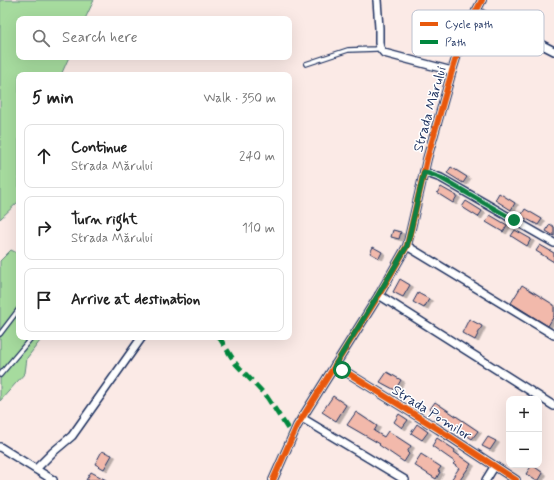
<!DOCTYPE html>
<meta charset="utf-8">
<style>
:root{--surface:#fff;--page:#f2f2f2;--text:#222;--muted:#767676;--line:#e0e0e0}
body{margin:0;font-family:Mynerve,sans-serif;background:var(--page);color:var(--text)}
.controls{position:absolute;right:12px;bottom:12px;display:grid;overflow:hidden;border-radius:8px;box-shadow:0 4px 16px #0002}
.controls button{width:36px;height:36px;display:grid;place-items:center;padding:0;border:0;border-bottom:1px solid var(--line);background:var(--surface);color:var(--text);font:20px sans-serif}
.stop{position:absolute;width:12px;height:12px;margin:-9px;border:3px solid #0b8043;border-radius:50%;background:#fff}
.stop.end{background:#0b8043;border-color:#fff;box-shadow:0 1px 4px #0008}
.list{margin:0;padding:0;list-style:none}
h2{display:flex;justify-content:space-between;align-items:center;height:52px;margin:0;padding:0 16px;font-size:17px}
h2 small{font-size:13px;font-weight:400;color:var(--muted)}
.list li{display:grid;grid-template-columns:26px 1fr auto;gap:12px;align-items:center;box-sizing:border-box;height:64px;margin:0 8px 8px;padding:0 8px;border:1px solid var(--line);border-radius:8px}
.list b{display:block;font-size:15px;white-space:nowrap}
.list p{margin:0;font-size:13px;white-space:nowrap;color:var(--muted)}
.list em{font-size:13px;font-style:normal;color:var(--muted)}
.icon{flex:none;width:22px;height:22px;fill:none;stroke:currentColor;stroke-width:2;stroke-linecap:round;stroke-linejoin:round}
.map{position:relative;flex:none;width:554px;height:480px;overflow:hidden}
.search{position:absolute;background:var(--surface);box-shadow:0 4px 16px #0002;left:16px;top:16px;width:276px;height:44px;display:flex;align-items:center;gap:10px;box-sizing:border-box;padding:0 14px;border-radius:8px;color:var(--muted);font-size:15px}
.panel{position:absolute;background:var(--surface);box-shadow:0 4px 16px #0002;left:16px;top:72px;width:276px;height:268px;border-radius:8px}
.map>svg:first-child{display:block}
.green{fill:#a6db9e;stroke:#60857e}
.building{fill:#f2b9ab;stroke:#1b2f5e;filter:url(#shadow)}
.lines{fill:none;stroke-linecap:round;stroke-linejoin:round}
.service-casing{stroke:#1b2f5e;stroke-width:6}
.minor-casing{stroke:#1b2f5e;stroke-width:10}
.service{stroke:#fff;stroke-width:3.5}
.minor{stroke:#fff;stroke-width:7}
.quiet{stroke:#00873e;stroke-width:5;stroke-dasharray:10 5;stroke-linecap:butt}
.cycleway-casing{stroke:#fff;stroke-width:8}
.cycleway{stroke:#e8590c;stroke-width:6}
.route{stroke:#0b8043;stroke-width:5}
.labels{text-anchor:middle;stroke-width:3;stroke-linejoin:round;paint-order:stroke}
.street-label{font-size:14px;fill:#1b2f5e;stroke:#fff}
.key{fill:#fff;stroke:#bbc1cf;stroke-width:1}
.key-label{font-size:11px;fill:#1b2f5e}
</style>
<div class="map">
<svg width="554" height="480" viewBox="0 0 554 480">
<defs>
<filter id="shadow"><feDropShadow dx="3.5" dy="2" stdDeviation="0" flood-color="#0004"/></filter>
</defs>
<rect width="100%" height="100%" fill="#fbeae6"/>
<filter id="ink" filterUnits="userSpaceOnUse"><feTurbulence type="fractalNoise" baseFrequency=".025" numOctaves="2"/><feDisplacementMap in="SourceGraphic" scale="8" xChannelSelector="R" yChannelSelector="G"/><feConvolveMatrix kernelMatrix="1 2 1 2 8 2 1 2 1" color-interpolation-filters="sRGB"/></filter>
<g filter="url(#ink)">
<g class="green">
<path d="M0 0H94L85 19H19V57H69L61 75H19V201L0 219Z"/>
<path d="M11 250 19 254V337H43L27 358 25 373 0 401V261Z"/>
</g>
<g class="building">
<path d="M451 167 467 177 463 183 447 173Z"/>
<path d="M441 187 457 196 453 203 437 193Z"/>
<path d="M499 193 515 203 511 210 495 200Z"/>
<path d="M466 201 482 211 478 217 462 207Z"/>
<path d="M525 209 542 219 538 225 521 216Z"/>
<path d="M490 215 507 225 503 232 486 222Z"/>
<path d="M550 224 554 227V236L546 231Z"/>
<path d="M393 230 401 232 399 239 391 237Z"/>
<path d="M515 230 531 239 527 246 511 236Z"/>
<path d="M540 245 554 253V262L536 251Z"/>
<path d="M373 247 382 252 379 258 370 253Z"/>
<path d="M400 279 410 285 403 297 393 292Z"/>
<path d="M522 285 554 305V316L548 326 511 303Z"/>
<path d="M418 293 429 299 424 308 413 302Z"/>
<path d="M469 319 482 326 475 340 462 333Z"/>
<path d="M387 372 401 380 395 390 380 382Z"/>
<path d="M333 396 346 405 336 421 322 412Z"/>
<path d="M435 402 478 431 472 439 450 424V423L430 409Z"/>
<path d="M356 412 377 426 374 431 384 437 388 431 411 446 407 452 409 454 404 462 379 445 380 444 347 425Z"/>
<path d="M399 414 408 420 402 428 394 422Z"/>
<path d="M417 424 428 432 422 440 411 433Z"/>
<path d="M488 437 496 441 490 450 482 446Z"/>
<path d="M437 438 455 450 454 452 471 464 460 480H451L459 468 453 464 455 462 432 446Z"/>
<path d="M102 451 112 455 104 469 95 464Z"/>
<path d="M421 454 441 467 438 471 440 472 436 479 414 465Z"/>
<path d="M532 465 543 473 539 480H535L526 474Z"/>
<path d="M91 472 106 480H86Z"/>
</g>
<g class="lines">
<g class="service-casing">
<g id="service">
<path d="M306 64 348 50 376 49 380 48"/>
<path d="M0 334 19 309"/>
<path d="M0 375 32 337"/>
</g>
</g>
<g class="minor-casing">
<g id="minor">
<path d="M377 0 379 28V43L380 48 384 53 452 71"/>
<path d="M476 11 554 51"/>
<path d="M424 172 441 178 554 243"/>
<path d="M407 246 554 335"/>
<path d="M379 295 554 406"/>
<path d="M335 365 438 429 516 480"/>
<path d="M302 418 405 480"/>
<path d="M0 447 53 480"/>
<path d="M36 469 53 452 72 436 142 337"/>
<path d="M273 480 297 426 379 295 407 246 427 159 452 71 463 36 482 0"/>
<path d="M486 480 494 467"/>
</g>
</g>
<use href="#service" class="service"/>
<use href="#minor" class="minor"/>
<path class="quiet" d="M219 337 236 364 267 397 292 435"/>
<g class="cycleway-casing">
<g id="cycleway">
<path d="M335 365 438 429 516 480"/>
<path d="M273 480 297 426 379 295 407 246 427 159 452 71 463 36 482 0"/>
</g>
</g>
<use href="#cycleway" class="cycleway"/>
</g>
</g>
<g class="lines" filter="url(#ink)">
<path class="route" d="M342 370 335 365 378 295 407 246 424 172 441 178 514 220"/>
</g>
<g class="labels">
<g class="street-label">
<text transform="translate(429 109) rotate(-74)" y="5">Strada Mărului</text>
<text transform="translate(432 412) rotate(32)" y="5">Strada Pomilor</text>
</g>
</g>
<rect x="412" y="10" width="132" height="46" rx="6" class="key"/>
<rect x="420" y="22" width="18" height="4" fill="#e8590c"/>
<rect x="420" y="40" width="18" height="4" fill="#00873e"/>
<g class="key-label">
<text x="445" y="28">Cycle path</text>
<text x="445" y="46">Path</text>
</g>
</svg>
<div class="controls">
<button>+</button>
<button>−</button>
</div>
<div class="stop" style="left:342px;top:370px"></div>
<div class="stop end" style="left:514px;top:220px"></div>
<div class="search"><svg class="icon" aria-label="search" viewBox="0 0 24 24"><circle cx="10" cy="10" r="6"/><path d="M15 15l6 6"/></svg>Search here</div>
<section class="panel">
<h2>5 min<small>Walk · 350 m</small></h2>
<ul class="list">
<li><svg class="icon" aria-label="ahead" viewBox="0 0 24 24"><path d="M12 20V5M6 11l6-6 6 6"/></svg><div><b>Continue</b><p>Strada Mărului</p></div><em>240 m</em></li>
<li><svg class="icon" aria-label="right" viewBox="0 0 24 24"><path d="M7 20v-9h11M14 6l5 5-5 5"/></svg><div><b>Turn right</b><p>Strada Mărului</p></div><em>110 m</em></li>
<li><svg class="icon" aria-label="arrive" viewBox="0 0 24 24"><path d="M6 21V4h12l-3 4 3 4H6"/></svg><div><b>Arrive at destination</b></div></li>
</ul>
</section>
</div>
